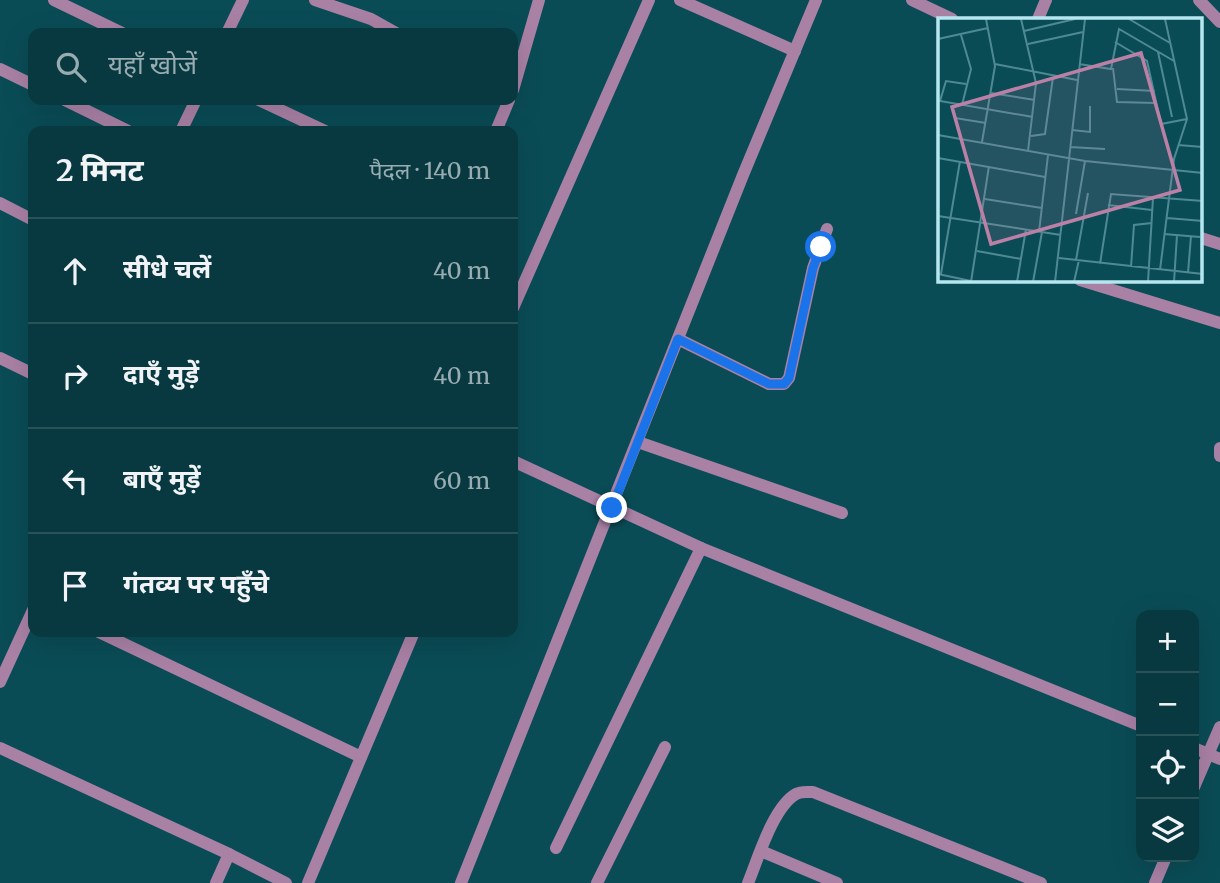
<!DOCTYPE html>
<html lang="hi">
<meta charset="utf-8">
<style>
:root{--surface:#083940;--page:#16444b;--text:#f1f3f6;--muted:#98acb1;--line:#295359}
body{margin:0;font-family:Merriweather,"Noto Sans Devanagari",serif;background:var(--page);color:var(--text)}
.controls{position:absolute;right:21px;bottom:21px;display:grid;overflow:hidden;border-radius:14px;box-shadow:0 7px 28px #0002}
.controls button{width:63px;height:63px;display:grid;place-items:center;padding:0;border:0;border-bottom:2px solid var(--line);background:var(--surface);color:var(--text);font:35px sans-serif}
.stop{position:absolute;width:21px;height:21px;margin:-16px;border:5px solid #1a73e8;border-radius:50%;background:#fff}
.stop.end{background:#1a73e8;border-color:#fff;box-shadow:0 2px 7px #0008}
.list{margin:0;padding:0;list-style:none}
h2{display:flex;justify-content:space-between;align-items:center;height:91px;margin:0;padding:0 28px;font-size:30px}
h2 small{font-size:23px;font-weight:400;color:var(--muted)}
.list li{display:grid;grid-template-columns:46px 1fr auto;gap:21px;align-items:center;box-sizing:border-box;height:105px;padding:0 28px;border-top:2px solid var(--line)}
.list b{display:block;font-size:26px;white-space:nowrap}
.list em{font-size:23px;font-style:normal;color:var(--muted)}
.icon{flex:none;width:38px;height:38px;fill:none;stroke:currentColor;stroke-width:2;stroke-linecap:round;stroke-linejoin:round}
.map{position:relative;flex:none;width:1220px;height:883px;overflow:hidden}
.search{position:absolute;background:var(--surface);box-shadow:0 7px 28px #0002;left:28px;top:28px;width:490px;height:77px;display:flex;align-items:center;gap:18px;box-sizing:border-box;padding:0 24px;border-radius:14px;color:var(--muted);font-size:26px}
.panel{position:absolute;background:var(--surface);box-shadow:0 7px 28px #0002;left:28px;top:126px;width:490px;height:511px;border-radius:14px}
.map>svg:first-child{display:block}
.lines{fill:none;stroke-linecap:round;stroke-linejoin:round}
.minor{stroke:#a981a5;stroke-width:12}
.route{stroke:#1a73e8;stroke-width:9}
.inset-road{fill:none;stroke:#4f8a94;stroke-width:2}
.view{fill:#bc80a6;fill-opacity:0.15;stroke:#bc80a6;stroke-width:3.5}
.inset-edge{fill:none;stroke:#b6e7f0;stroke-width:3.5}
</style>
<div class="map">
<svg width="1220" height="883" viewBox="0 0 1220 883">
<rect width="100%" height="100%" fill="#0a4c56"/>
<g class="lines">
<g class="minor">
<path d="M54 0 122 33"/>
<path d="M315 0 371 19 396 33"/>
<path d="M680 0 795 51"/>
<path d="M912 0 952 19"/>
<path d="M1199 0 1220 22"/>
<path d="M1038 19 1046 0"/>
<path d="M227 33 243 0"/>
<path d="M0 69 33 85"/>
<path d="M513 90 539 0"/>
<path d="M65 100 128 131"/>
<path d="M259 100 325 131"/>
<path d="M181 131 196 100"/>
<path d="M496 131 509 100"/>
<path d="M0 203 33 220"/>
<path d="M1201 238 1220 244"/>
<path d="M1080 280 1220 323"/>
<path d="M513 308 649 0"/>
<path d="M678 339 769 384H784L789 378 813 268 827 229"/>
<path d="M0 358 33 374"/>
<path d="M638 442 842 513"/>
<path d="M1220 448V456"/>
<path d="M513 461 701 548 1141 726"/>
<path d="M99 632 361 757"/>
<path d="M0 682 33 610"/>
<path d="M0 748 229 854 286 883"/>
<path d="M1194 748 1220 759"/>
<path d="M1194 787 1220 727"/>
<path d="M556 848 701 548"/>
<path d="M761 851 837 883"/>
<path d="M216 883 229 854"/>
<path d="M308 883 414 632"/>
<path d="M461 883 743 175 816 0"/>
<path d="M597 883 665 747"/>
<path d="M748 883C758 859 773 807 796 794 801 791 807 792 813 792L1041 883"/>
<path d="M1155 883 1166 857"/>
</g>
</g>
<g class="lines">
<path class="route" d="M612 508 678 339 769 384H784L789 378 813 268 821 247"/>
</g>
<g transform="translate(938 18)">
<rect width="264" height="264" fill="#0a4c56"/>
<path class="inset-road" d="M83 1 98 65 90 133M191 1 232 25M86 13 137 1M23 17 33 51 24 87M0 21 50 10M177 24 209 43 223 106 249 101M90 26 145 14M220 34 234 99M57 46 139 62M141 46 173 51 181 11 236 43M175 50 179 84 218 85M28 66 8 63 2 83 95 99M179 71 217 73M53 75 97 82M17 100 48 105M134 112 152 114V88M0 117 147 143 265 155M93 118 107 116 115 59M44 124 57 48 48 1M240 127 265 129M132 129 167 131M0 140 107 159M47 181 104 190M170 187 214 192M138 196 147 143M0 198 123 217M229 200 265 203M101 214 110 137M226 216 262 219M39 233 83 241M121 240 265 256M138 242 150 175M162 246 173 176 265 183M193 249 196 207 214 205M222 252 236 141 249 101 227 1M250 255 253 218M0 256 33 263M3 256 22 143M33 264 51 148M79 264 88 211M95 264 104 214M117 264 147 1M136 264 141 242M210 264 215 180M236 264 239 217"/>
<path class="view" d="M203 35 242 172 53 226 14 89Z"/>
<rect width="264" height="264" class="inset-edge"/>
</g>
</svg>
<div class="controls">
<button>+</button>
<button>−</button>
<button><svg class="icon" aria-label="locate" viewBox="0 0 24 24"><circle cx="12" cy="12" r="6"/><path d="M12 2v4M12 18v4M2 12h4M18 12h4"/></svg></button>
<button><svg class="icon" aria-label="layers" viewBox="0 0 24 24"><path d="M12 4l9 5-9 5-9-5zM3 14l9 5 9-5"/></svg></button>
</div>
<div class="stop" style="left:821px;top:247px"></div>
<div class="stop end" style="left:612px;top:508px"></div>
<div class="search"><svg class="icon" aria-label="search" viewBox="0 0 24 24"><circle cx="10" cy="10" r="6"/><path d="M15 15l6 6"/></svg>यहाँ खोजें</div>
<section class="panel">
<h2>2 मिनट<small>पैदल · 140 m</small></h2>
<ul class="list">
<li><svg class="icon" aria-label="ahead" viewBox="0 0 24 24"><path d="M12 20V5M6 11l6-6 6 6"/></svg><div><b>सीधे चलें</b></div><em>40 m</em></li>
<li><svg class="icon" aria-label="right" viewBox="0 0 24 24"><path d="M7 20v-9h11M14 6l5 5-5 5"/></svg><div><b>दाएँ मुड़ें</b></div><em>40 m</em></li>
<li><svg class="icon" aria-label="left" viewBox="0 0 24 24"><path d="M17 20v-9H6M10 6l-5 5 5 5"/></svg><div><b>बाएँ मुड़ें</b></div><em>60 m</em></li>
<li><svg class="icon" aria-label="arrive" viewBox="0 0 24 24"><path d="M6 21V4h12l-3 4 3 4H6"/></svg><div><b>गंतव्य पर पहुँचे</b></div></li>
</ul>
</section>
</div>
